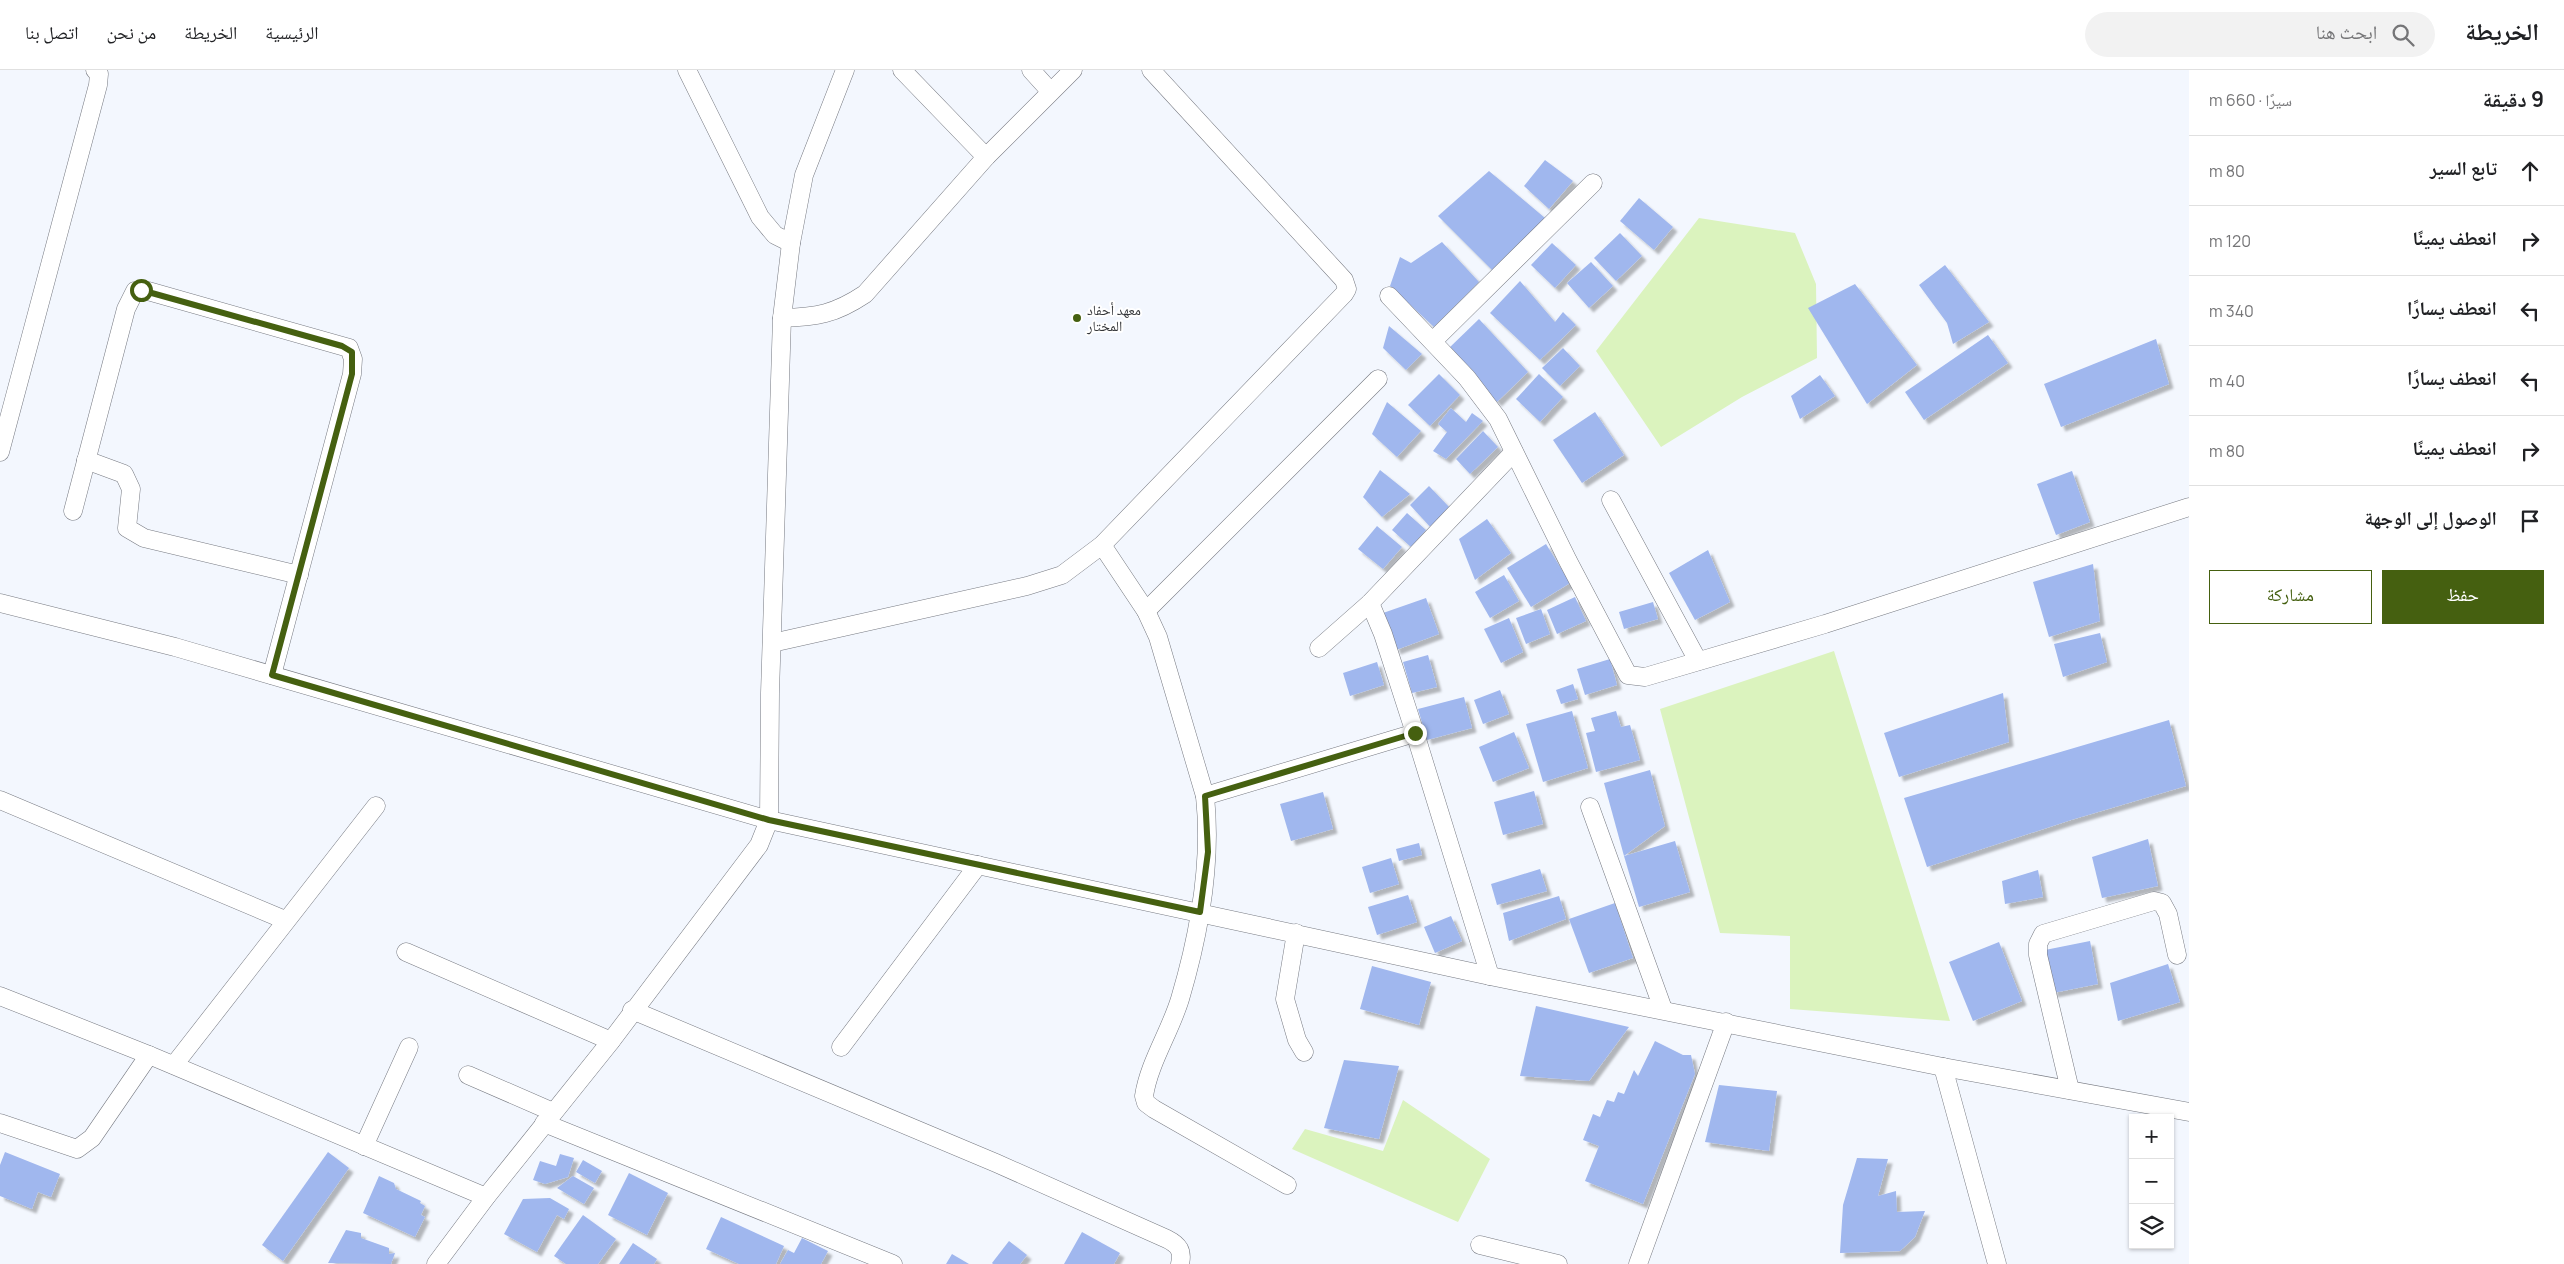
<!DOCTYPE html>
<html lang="ar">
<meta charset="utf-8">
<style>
:root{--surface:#fff;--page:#f2f2f2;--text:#202124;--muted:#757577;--line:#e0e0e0;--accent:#456010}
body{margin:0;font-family:Manrope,"Noto Naskh Arabic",sans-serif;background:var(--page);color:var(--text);direction:rtl}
.controls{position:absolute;right:15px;bottom:15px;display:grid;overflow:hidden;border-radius:0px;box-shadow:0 1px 4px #0004}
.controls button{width:45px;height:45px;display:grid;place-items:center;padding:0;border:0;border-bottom:1px solid var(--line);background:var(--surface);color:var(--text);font:25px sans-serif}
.stop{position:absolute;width:15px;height:15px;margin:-11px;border:4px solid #456010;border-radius:50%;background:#fff}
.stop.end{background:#456010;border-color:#fff;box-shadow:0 1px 5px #0008}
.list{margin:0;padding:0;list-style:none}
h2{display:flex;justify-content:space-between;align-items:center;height:65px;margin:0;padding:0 20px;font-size:21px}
h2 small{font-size:16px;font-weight:400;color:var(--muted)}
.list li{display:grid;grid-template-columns:32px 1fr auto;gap:15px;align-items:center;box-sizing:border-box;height:70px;padding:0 20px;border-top:1px solid var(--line)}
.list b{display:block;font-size:19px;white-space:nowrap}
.list em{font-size:16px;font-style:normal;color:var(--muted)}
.actions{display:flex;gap:10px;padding:15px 20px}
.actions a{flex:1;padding:11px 0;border:1px solid var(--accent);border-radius:0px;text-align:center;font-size:18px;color:var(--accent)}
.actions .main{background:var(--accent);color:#fff}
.icon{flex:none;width:28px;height:28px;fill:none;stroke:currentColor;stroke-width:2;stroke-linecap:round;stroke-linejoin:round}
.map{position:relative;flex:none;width:2189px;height:1194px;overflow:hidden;direction:ltr}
header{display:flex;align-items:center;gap:30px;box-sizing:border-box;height:70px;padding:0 25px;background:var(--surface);border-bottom:1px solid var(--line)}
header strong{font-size:24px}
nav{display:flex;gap:28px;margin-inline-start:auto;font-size:18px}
.search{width:350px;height:45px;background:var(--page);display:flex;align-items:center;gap:12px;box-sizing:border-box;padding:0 18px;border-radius:28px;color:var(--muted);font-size:19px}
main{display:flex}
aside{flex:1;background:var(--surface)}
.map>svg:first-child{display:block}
.green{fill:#dbf3be}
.building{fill:#a0b7ee;filter:url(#shadow)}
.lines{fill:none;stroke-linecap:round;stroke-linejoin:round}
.minor-casing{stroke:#777a82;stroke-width:19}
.minor{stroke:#fff;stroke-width:18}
.route{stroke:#456010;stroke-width:6}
.poi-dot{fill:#456010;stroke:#fff;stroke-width:2}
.labels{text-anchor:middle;stroke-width:4;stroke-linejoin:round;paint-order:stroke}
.poi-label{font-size:14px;fill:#35373a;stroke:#fff;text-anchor:start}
</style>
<header>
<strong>الخريطة</strong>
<div class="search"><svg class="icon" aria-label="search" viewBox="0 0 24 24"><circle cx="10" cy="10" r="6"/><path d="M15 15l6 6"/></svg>ابحث هنا</div>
<nav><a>الرئيسية</a><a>الخريطة</a><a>من نحن</a><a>اتصل بنا</a></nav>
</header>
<main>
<aside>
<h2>9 دقيقة<small>سيرًا · 660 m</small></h2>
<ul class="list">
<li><svg class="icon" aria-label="ahead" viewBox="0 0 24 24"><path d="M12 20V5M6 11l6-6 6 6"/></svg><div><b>تابع السير</b></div><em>80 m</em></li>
<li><svg class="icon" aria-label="right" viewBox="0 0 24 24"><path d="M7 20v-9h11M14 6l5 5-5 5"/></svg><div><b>انعطف يمينًا</b></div><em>120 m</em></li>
<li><svg class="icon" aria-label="left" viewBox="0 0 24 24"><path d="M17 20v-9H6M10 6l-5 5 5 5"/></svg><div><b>انعطف يسارًا</b></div><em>340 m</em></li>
<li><svg class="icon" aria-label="left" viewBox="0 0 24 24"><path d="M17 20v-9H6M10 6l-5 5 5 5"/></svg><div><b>انعطف يسارًا</b></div><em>40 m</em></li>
<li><svg class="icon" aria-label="right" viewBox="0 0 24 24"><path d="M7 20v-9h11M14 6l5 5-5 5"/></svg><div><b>انعطف يمينًا</b></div><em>80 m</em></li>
<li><svg class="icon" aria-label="arrive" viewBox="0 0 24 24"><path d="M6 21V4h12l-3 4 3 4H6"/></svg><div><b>الوصول إلى الوجهة</b></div></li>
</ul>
<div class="actions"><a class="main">حفظ</a><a>مشاركة</a></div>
</aside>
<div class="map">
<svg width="2189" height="1194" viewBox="0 0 2189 1194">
<defs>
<filter id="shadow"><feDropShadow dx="4.5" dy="4.5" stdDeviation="1" flood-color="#0004"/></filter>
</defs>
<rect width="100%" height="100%" fill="#f3f7fe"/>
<g class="green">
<path d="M1699 148 1795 163 1816 214 1817 288 1742 327 1661 377 1596 281Z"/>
<path d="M1834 581 1950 951 1790 939V866L1720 863 1660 639Z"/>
<path d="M1403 1030 1490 1089 1458 1152 1292 1079 1305 1059 1383 1081Z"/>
</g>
<g class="building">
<path d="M1545 90 1573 111 1549 139 1524 116Z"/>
<path d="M1489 101 1545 148 1493 201 1438 146Z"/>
<path d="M1639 128 1673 157 1654 180 1620 151Z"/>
<path d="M1620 163 1642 186 1616 211 1594 188Z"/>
<path d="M1442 172 1479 212 1434 257 1390 216 1400 187 1411 193Z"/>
<path d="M1552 173 1576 195 1555 218 1531 195Z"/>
<path d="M1591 192 1613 216 1589 238 1567 213Z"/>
<path d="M1945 195 1989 252 1953 274 1947 253 1919 215Z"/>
<path d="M1520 211 1555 252 1563 242 1576 255 1540 290 1490 243Z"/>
<path d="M1855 214 1917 295 1867 334 1808 238Z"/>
<path d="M1479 249 1528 302 1497 332 1448 279Z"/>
<path d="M1389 256 1422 284 1406 300 1383 278Z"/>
<path d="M1988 265 2008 293 1924 350 1905 322Z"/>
<path d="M2156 269 2169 314 2061 357 2044 314Z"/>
<path d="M1563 278 1580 296 1560 316 1542 298Z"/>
<path d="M1439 304 1460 325 1430 356 1408 335Z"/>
<path d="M1539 304 1563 327 1540 352 1516 329Z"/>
<path d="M1820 305 1835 326 1800 349 1791 326Z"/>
<path d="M1387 332 1421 361 1397 387 1372 364Z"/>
<path d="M1451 338 1466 352 1472 343 1483 351 1446 389 1433 381 1447 362 1438 354Z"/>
<path d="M1595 342 1624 385 1582 413 1553 370Z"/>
<path d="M1483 361 1498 377 1470 404 1456 389Z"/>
<path d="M1380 400 1410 424 1382 447 1363 427Z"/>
<path d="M2072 401 2090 452 2056 465 2037 414Z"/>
<path d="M1429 416 1451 439 1433 460 1410 435Z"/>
<path d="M1407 443 1426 460 1411 477 1392 460Z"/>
<path d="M1487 449 1511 483 1475 510 1459 469Z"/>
<path d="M1377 456 1402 477 1383 499 1358 479Z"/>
<path d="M1546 474 1570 513 1531 537 1507 498Z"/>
<path d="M1708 480 1730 532 1695 550 1669 503Z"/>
<path d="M2093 494 2100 551 2049 567 2033 512Z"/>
<path d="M1504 505 1519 531 1490 548 1475 522Z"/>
<path d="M1575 527 1586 551 1557 564 1547 540Z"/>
<path d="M1426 528 1439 564 1396 580 1383 543Z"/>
<path d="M1653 532 1658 549 1624 559 1619 542Z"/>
<path d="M1541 539 1550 564 1526 574 1516 548Z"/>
<path d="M1509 548 1523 582 1501 593 1484 559Z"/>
<path d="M2100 563 2107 592 2063 607 2054 574Z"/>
<path d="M1428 585 1437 617 1412 623 1403 592Z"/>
<path d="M1610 589 1617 615 1585 625 1577 599Z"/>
<path d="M1377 592 1384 615 1350 626 1343 603Z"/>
<path d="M1573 614 1578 629 1561 634 1556 620Z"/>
<path d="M1500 620 1509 644 1483 654 1474 630Z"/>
<path d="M2003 623 2009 672 1899 707 1884 663Z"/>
<path d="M1464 627 1472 658 1427 670 1418 639Z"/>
<path d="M1572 641 1588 698 1543 712 1526 654Z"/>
<path d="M1616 641 1621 657 1630 655 1640 690 1596 702 1586 663 1595 661 1591 648Z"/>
<path d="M2169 650 2186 716 2071 750 1927 797 1904 728Z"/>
<path d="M1514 662 1529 698 1493 712 1479 677Z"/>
<path d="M1650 700 1665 756 1624 786 1604 713Z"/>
<path d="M1534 721 1543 754 1503 765 1494 732Z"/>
<path d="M1323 722 1333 759 1291 771 1280 734Z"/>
<path d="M2148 769 2158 816 2102 828 2092 787Z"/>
<path d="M1675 771 1690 822 1639 837 1624 786Z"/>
<path d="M1419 773 1422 785 1399 791 1396 779Z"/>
<path d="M1391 788 1399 814 1370 823 1362 797Z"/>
<path d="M1540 799 1547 821 1497 835 1491 814Z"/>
<path d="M2038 800 2043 827 2005 834 2002 811Z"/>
<path d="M1408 825 1417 852 1377 865 1368 837Z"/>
<path d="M1559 826 1566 849 1509 871 1503 843Z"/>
<path d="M1615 833 1633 888 1589 903 1569 849Z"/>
<path d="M1451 846 1462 871 1435 883 1424 857Z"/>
<path d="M2090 871 2098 914 2053 923 2045 880Z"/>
<path d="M1999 872 2022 931 1973 951 1949 892Z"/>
<path d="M2168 894 2180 932 2118 951 2110 913Z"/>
<path d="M1372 896 1431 912 1419 955 1360 939Z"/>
<path d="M1536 936 1629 957 1589 1011 1520 1006Z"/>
<path d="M1655 971 1683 985H1691L1695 1004 1643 1134 1585 1111 1599 1076 1583 1070 1593 1044 1600 1047 1607 1030 1614 1032 1618 1022 1624 1024 1634 1000 1638 1006Z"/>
<path d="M1344 990 1399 996 1379 1069 1324 1058Z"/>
<path d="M1719 1015 1777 1021 1769 1081 1705 1072Z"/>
<path d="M5 1082 60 1104 51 1127 38 1122 32 1139 0 1126V1095Z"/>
<path d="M328 1082 349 1098 283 1191 262 1175Z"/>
<path d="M560 1084 574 1088 568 1107 545 1114 533 1110 540 1091 556 1096Z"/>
<path d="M1857 1088 1888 1089 1878 1126 1896 1121 1897 1142 1925 1141 1915 1167 1900 1181 1840 1183 1843 1135Z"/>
<path d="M583 1090 602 1101 595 1113 576 1102Z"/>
<path d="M629 1103 668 1123 647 1165 608 1145Z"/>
<path d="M379 1106 394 1113 396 1119 421 1131 420 1133 425 1136 421 1145 425 1147 415 1167 363 1143Z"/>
<path d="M573 1106 594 1118 584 1134 557 1118Z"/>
<path d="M550 1128 569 1139 564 1149 557 1145 537 1182 504 1164 523 1129Z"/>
<path d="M583 1145 616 1169 598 1194H566L554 1186Z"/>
<path d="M721 1147 784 1176 776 1194H739L706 1179Z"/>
<path d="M346 1160 361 1163V1168L389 1178V1184L395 1183 391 1194 328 1193Z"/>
<path d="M1082 1162 1120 1183 1114 1194H1064Z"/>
<path d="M802 1168 828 1181 821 1194H780L788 1180 794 1183Z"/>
<path d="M1009 1171 1027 1185 1020 1194H993L992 1193Z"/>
<path d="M633 1173 657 1189 654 1194H619Z"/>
<path d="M952 1184 969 1194H946Z"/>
</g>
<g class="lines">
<g class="minor-casing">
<g id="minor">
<path d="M687 0 760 147 775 165 791 173"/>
<path d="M902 0 986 87"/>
<path d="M1031 0 1050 21"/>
<path d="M1389 226 1467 308 1498 349 1568 491 1628 605 1645 607 1825 554 2189 437"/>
<path d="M782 248C817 247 835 244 865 224L986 87 1073 0"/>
<path d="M1433 271 1593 113"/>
<path d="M0 382 98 15 99 4 95 0"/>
<path d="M86 390 124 404 131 419 127 458 144 468 299 505"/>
<path d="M1611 430 1698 591"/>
<path d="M73 441 126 239 135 221H148L349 278 353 289 352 304 272 605"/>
<path d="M1102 475 1146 541 1158 567 1205 726C1212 792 1199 865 1180 929 1170 962 1149 993 1144 1026L1146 1033 1154 1039 1287 1115"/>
<path d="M0 533 175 577 769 750 1490 906 1943 997 2189 1042"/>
<path d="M1146 541 1378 309"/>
<path d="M772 573 1027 516 1062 505 1102 475 1344 224 1347 219 1344 210 1151 0"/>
<path d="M1319 578 1370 533"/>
<path d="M1205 726 1415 663"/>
<path d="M0 730 285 850"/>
<path d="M1590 737 1663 939"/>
<path d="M1296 863 1285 929 1297 970 1304 982"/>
<path d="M406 882 611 971"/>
<path d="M1490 906 1415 663 1383 564 1370 533 1514 382"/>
<path d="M0 926 149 985 486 1127"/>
<path d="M632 940 996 1093 1167 1169C1179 1175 1183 1181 1180 1194"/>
<path d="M841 977 978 795"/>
<path d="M174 995 376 736"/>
<path d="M1943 997 1997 1194"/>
<path d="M468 1005 553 1042"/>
<path d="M2070 1020 2038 885V874L2043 864 2154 831 2162 833 2168 844 2177 885"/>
<path d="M0 1053 77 1079 92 1068 149 985"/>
<path d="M544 1053 893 1194"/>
<path d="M364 1076 409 977"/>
<path d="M1480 1175 1558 1194"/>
<path d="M436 1194 486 1127 611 971 759 775 769 750 770 623 782 248 791 173 804 105 845 0"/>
<path d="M1638 1194 1726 952"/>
</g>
</g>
<use href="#minor" class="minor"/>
</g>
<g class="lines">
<path class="route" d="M141 220 342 276 352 282V304L272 605 769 750 1200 842 1208 782 1205 726 1415 663"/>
</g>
<circle class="poi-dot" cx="1077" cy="248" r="5"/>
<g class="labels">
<g class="poi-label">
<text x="1087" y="245">معهد أحفاد<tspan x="1087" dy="16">المختار</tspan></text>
</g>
</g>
</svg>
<div class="controls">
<button>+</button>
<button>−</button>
<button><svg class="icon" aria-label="layers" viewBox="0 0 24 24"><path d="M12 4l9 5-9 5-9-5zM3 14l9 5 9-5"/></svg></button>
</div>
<div class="stop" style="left:141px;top:220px"></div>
<div class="stop end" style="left:1415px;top:663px"></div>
</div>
</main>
